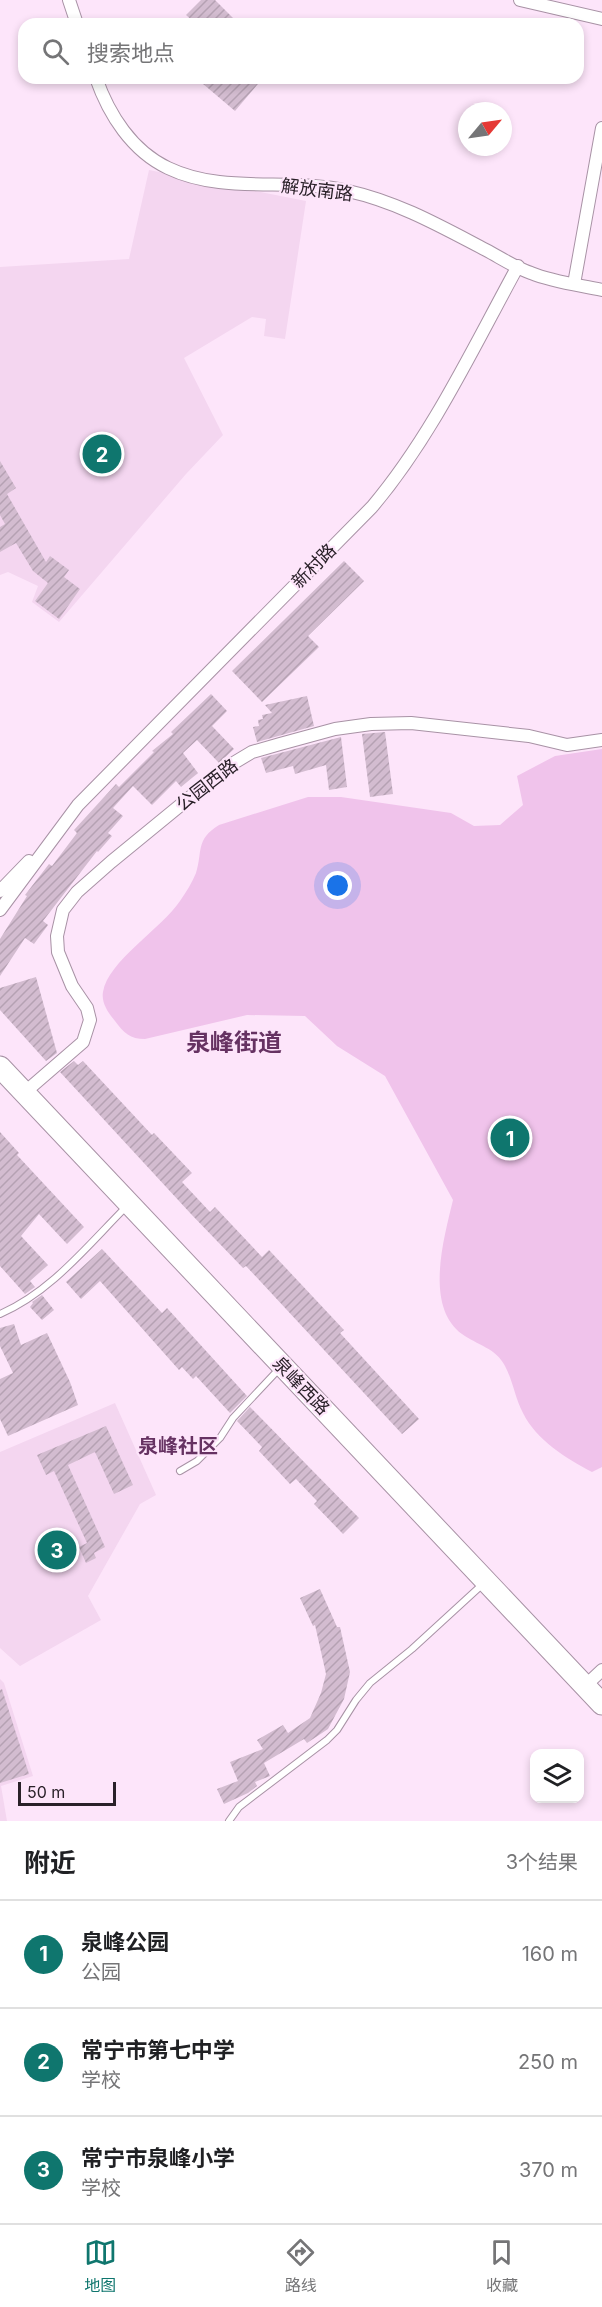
<!DOCTYPE html>
<html lang="zh">
<meta charset="utf-8">
<style>
:root{--surface:#fff;--page:#f2f2f2;--text:#202124;--muted:#757577;--line:#e0e0e0;--accent:#0f766e}
body{margin:0;font-family:Inter,"Noto Sans SC",sans-serif;background:var(--page);color:var(--text)}
.controls{position:absolute;right:18px;bottom:18px;display:grid;overflow:hidden;border-radius:12px;box-shadow:0 3px 9px #0003}
.controls button{width:54px;height:54px;display:grid;place-items:center;padding:0;border:0;border-bottom:2px solid var(--line);background:var(--surface);color:var(--text);font:30px sans-serif}
.compass{position:absolute;left:458px;top:102px;width:54px;height:54px;border-radius:50%;background:var(--surface);box-shadow:0 3px 9px #0003;rotate:61deg}
.scale{position:absolute;left:18px;bottom:15px;width:98px;box-sizing:border-box;padding-left:6px;border:3px solid #2a2129;border-top:0;font-size:16px;line-height:21px;white-space:nowrap;color:#2a2129;-webkit-text-stroke:4px #fde5fa;paint-order:stroke}
.you{position:absolute;left:338px;top:886px;width:21px;height:21px;margin:-15px;border:4px solid #fff;border-radius:50%;background:#1a73e8;box-shadow:0 0 0 9px #1a73e833}
.badge{display:grid;place-items:center;width:39px;height:39px;border-radius:50%;background:var(--accent);color:#fff;font-size:20px;font-weight:700}
.pin{position:absolute;translate:-50% -50%;border:3px solid #fff;box-shadow:0 2px 6px #0006}
.list{margin:0;padding:0;list-style:none}
h2{display:flex;justify-content:space-between;align-items:center;height:78px;margin:0;padding:0 24px;font-size:26px}
h2 small{font-size:20px;font-weight:400;color:var(--muted)}
.list li{display:grid;grid-template-columns:39px 1fr auto;gap:18px;align-items:center;box-sizing:border-box;height:108px;padding:0 24px;border-top:2px solid var(--line)}
.list b{display:block;font-size:22px;white-space:nowrap}
.list p{margin:0;font-size:20px;white-space:nowrap;color:var(--muted)}
.list em{font-size:20px;font-style:normal;color:var(--muted)}
.icon{flex:none;width:33px;height:33px;fill:none;stroke:currentColor;stroke-width:2;stroke-linecap:round;stroke-linejoin:round}
.map{position:relative;flex:none;width:602px;height:1821px;overflow:hidden}
.search{position:absolute;background:var(--surface);box-shadow:0 3px 9px #0003;left:18px;right:18px;top:18px;height:66px;display:flex;align-items:center;gap:15px;box-sizing:border-box;padding:0 21px;border-radius:18px;color:var(--muted);font-size:22px}
.sheet{height:402px;background:var(--surface)}
nav{display:flex;justify-content:space-around;align-items:center;box-sizing:border-box;height:84px;border-top:2px solid var(--line);background:var(--surface);font-size:16px;color:var(--muted)}
nav a{display:grid;justify-items:center;gap:3px}
nav .on{color:var(--accent)}
.map>svg:first-child{display:block}
.built{fill:#f4d6f0}
.green{fill:#f0c3eb}
.building{fill:url(#building-hatch)}
.lines{fill:none;stroke-linecap:round;stroke-linejoin:round}
.lane-casing{stroke:#a892a5;stroke-width:8}
.street-casing{stroke:#a892a5;stroke-width:14}
.highway-casing{stroke:#a892a5;stroke-width:23}
.lane{stroke:#fff;stroke-width:6}
.street{stroke:#fff;stroke-width:12}
.highway{stroke:#fff;stroke-width:21}
.labels{text-anchor:middle;stroke-width:4.5;stroke-linejoin:round;paint-order:stroke}
.street-label{font-size:18px;fill:#2a2129;stroke:#fde5fa}
.neighbourhood-label{font-size:20px;font-weight:bold;fill:#663262;stroke:#fde5fa}
.district-label{font-size:24px;font-weight:bold;fill:#663262;stroke:#fde5fa}
</style>
<div class="map">
<svg width="602" height="1821" viewBox="0 0 602 1821">
<defs>
<pattern id="building-hatch" width="6" height="6" patternUnits="userSpaceOnUse" patternTransform="scale(1.5)"><rect width="6" height="6" fill="#d3bcd0"/><path d="M-1 1l2-2M0 6l6-6M5 7l2-2" fill="none" stroke="#b5a1b3"/></pattern>
</defs>
<rect width="100%" height="100%" fill="#fde5fa"/>
<g class="built">
<path d="M149 170 306 201 285 339 264 336 266 319 252 317 184 358 223 435 186 474 59 622 32 602 38 586 8 572 0 575V267L129 259Z"/>
<path d="M115 1403 156 1495 140 1504 88 1596 101 1620 20 1666 0 1648V1452Z"/>
<path d="M0 1679 4 1683 33 1776 1 1786 7 1821H0Z"/>
</g>
<path class="green" d="M602 749V1467L592 1472C567 1459 536 1440 523 1413 515 1398 513 1381 505 1366 496 1348 477 1345 462 1334 424 1306 444 1238 453 1200L385 1076 337 1046 305 1016 247 1015 145 1039C130 1039 124 1033 115 1021 109 1014 101 1003 103 992 108 961 161 929 180 901 186 892 192 883 196 873 203 851 195 840 219 825L308 797H341L451 813 474 826 500 825 523 805 517 776 555 756Z"/>
<g class="building">
<path d="M201 0H215L239 24H196L186 15Z"/>
<path d="M196 78H263L235 111Z"/>
<path d="M0 461 16 488 7 494 46 562 50 556 69 570 64 577 80 589 59 619 35 601 48 583 33 571 16 543 0 552V527L5 524 0 515Z"/>
<path d="M344 561 364 581 308 636 319 647 262 702 232 671Z"/>
<path d="M211 694 227 711 212 726 234 749 219 763 197 740 183 753 198 773 181 787 176 781 152 805 133 786 113 808 123 816 108 833 112 836 98 852 97 851 43 921 48 925 34 944 25 938 0 976V939L27 896 25 895 49 864 52 866 77 833 74 830 116 784 119 787 154 752 152 751 173 734 171 732Z"/>
<path d="M307 696 314 726 257 742 253 727 259 726 258 720 263 719 262 715 272 713 265 705Z"/>
<path d="M385 732 393 794 370 797 362 734Z"/>
<path d="M341 737 347 787 329 790 326 765 295 774 293 766 266 773 261 758Z"/>
<path d="M36 977 57 1053 46 1061 0 1010V988Z"/>
<path d="M74 1061 78 1065 83 1061 152 1135 154 1133 192 1173 182 1182 210 1212 215 1207 262 1257 269 1250 344 1330 340 1333 419 1419 402 1434 246 1266 243 1268 191 1214 60 1072Z"/>
<path d="M0 1132 19 1153 17 1155 84 1227 67 1244 39 1214 21 1236 48 1265 30 1281 35 1287 25 1294 0 1266Z"/>
<path d="M102 1249 162 1313 167 1308 247 1396 230 1413 196 1376 193 1379 182 1367 179 1370 100 1281 81 1299 66 1282Z"/>
<path d="M42 1295 54 1310 42 1320 30 1307 33 1303 32 1302Z"/>
<path d="M14 1324 21 1345 47 1333 70 1382 78 1405 8 1436 0 1419V1379L13 1373 0 1346V1328Z"/>
<path d="M250 1407 359 1518 343 1534 314 1504 317 1501 296 1479 290 1484 259 1451 262 1447 237 1421Z"/>
<path d="M106 1426 133 1485 114 1494 95 1452 68 1465 105 1547 94 1553 96 1558 86 1563 79 1547 87 1543 54 1471 46 1475 37 1455Z"/>
<path d="M320 1589 337 1627H340L350 1672 344 1699 328 1729 307 1743 304 1739 264 1763 270 1776 255 1782 257 1786 248 1793 224 1804 217 1789 238 1781 230 1762 263 1749 257 1740 283 1725 288 1733 310 1718 321 1693 326 1674 315 1625 313 1626 300 1598Z"/>
<path d="M2 1689 29 1774 0 1783V1690Z"/>
</g>
<g class="lines">
<g class="lane-casing">
<g id="lane">
<path d="M0 1314C51 1292 87 1246 126 1207"/>
<path d="M180 1471 197 1461 220 1438 233 1418 279 1369"/>
<path d="M229 1821 239 1807 327 1740 337 1730 356 1700 370 1683 412 1649 484 1583"/>
</g>
</g>
<g class="street-casing">
<g id="street">
<path d="M69 0 77 24"/>
<path d="M520 0 602 19"/>
<path d="M96 78C109 115 132 151 168 168 224 195 290 177 348 191 398 202 442 227 486 250 501 258 516 268 531 273 553 282 579 285 602 290"/>
<path d="M574 284 602 128"/>
<path d="M0 891 29 861"/>
<path d="M0 910 78 805 372 507C432 436 473 348 518 266"/>
<path d="M24 1093 83 1042 90 1020 87 1008 72 986 58 952 57 936 63 910 77 892 111 862 227 767 252 752 280 744 335 729 371 724 411 723 529 736 567 745 602 740"/>
<path d="M585 1686 602 1670"/>
</g>
</g>
<g class="highway-casing">
<path id="highway" d="M0 1067 602 1704"/>
</g>
<use href="#lane" class="lane"/>
<use href="#street" class="street"/>
<use href="#highway" class="highway"/>
</g>
<g class="labels">
<g class="street-label">
<text transform="translate(317 190) rotate(7)" y="6">解放南路</text>
<text transform="translate(314 566) rotate(-45)" y="6">新村路</text>
<text transform="translate(207 785) rotate(-38)" y="6">公园西路</text>
<text transform="translate(301 1386) rotate(46)" y="6">泉峰西路</text>
</g>
<g class="neighbourhood-label">
<text x="178" y="1453">泉峰社区</text>
</g>
<g class="district-label">
<text x="234" y="1051">泉峰街道</text>
</g>
</g>
</svg>
<div class="controls">
<button><svg class="icon" aria-label="layers" viewBox="0 0 24 24"><path d="M12 4l9 5-9 5-9-5zM3 14l9 5 9-5"/></svg></button>
</div>
<svg class="compass" viewBox="-18 -18 36 36"><path d="M0-13l5 13h-10z" fill="#e53935"/><path d="M0 13l5-13h-10z" fill="#757577"/></svg>
<div class="scale">50 m</div>
<div class="you"></div>
<div class="pin badge" style="left:510px;top:1138px">1</div>
<div class="pin badge" style="left:102px;top:454px">2</div>
<div class="pin badge" style="left:57px;top:1550px">3</div>
<div class="search"><svg class="icon" aria-label="search" viewBox="0 0 24 24"><circle cx="10" cy="10" r="6"/><path d="M15 15l6 6"/></svg>搜索地点</div>
</div>
<section class="sheet">
<h2>附近<small>3个结果</small></h2>
<ul class="list">
<li><span class="badge">1</span><div><b>泉峰公园</b><p>公园</p></div><em>160 m</em></li>
<li><span class="badge">2</span><div><b>常宁市第七中学</b><p>学校</p></div><em>250 m</em></li>
<li><span class="badge">3</span><div><b>常宁市泉峰小学</b><p>学校</p></div><em>370 m</em></li>
</ul>
</section>
<nav>
<a class="on"><svg class="icon" aria-label="map" viewBox="0 0 24 24"><path d="M3 6l6-2 6 2 6-2v14l-6 2-6-2-6 2zM9 4v14M15 6v14"/></svg>地图</a>
<a><svg class="icon" aria-label="directions" viewBox="0 0 24 24"><path d="M12 3l9 9-9 9-9-9zM9 14v-3h6M13 9l2 2-2 2"/></svg>路线</a>
<a><svg class="icon" aria-label="saved" viewBox="0 0 24 24"><path d="M7 4h10v16l-5-4-5 4z"/></svg>收藏</a>
</nav>
